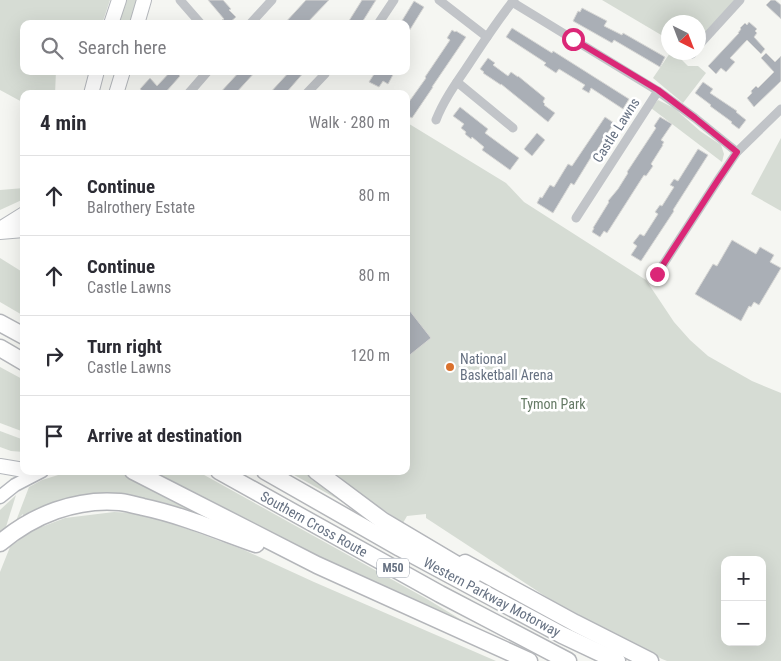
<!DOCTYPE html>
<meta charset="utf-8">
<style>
:root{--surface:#fff;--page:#f2f2f3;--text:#2b2b33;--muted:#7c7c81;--line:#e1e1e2}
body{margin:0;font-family:"Roboto Condensed",sans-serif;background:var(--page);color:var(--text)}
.controls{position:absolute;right:15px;bottom:15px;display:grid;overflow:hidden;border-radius:10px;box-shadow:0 5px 20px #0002}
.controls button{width:45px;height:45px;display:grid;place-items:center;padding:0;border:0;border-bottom:1px solid var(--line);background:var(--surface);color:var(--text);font:25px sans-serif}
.compass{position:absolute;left:661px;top:15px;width:45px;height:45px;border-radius:50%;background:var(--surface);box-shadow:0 5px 20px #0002;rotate:138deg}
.stop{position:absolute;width:15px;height:15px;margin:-11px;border:4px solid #db2777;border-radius:50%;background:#fff}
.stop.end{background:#db2777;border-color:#fff;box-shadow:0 1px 5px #0008}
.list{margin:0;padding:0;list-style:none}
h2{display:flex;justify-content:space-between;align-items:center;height:65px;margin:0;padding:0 20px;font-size:21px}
h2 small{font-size:16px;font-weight:400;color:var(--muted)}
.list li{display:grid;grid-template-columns:32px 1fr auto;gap:15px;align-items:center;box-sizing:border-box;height:80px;padding:0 20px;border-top:1px solid var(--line)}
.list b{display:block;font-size:19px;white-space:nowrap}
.list p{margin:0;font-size:16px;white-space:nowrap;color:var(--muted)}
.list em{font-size:16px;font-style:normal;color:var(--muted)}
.icon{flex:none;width:28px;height:28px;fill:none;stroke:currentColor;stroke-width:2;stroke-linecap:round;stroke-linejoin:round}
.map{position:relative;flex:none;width:781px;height:661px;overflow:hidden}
.search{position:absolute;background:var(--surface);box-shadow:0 5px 20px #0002;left:20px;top:20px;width:390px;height:55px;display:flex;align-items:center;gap:12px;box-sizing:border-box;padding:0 18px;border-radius:10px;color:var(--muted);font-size:19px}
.panel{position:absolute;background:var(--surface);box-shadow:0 5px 20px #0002;left:20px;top:90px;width:390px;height:385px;border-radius:10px}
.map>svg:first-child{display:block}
.green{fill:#d6dcd4;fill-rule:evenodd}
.building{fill:#aaafb6;stroke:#d7d7d5}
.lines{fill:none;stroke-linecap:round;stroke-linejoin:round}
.secondary-casing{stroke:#b4b7bc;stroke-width:15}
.primary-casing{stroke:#b4b7bc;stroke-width:16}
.highway-casing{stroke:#b4b6ba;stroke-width:19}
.street{stroke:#c1c4c8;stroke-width:9}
.secondary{stroke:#fff;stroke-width:12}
.primary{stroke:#fff;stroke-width:14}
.highway{stroke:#fff;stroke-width:16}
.route{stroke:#db2777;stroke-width:6}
.poi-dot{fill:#da722e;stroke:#fff;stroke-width:2}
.labels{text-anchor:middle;stroke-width:5;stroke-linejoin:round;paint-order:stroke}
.shield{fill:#fff;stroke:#949ca8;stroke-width:1}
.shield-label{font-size:12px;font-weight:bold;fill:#667182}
.street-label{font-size:14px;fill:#667182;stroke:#fff}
.poi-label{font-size:14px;fill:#667182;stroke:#fff;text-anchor:start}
.park-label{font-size:14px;fill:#657a65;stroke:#fff}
</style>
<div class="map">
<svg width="781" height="661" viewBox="0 0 781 661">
<rect width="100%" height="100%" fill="#f5f6f2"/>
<g class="green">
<path d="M0 0H110L102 24H24V71H56L55 94H24V103L0 90Z"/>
<path d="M126 0H138L130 24H118Z"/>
<path d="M602 0H736L699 40 698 22H668V39Z"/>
<path d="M670 53H680L681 59 688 66H698L706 73 683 103 653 78Z"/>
<path d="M658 100 674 108 700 131 721 145 724 154 722 162 651 108Z"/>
<path d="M406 122 506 183 524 202 646 280 674 322 690 340 708 356 752 381 781 393V661H667L662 659 551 600 426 518V514L407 516 403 523 355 491 333 471H406ZM725 560H762V642H725Z"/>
<path d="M781 138V211L751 194Z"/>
<path d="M24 188V199L0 210V190Z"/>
<path d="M0 258 24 273V316L0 302Z"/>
<path d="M0 367 24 380V432L0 423Z"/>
<path d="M0 431 24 440V452L11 451 0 447Z"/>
<path d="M71 471H123L218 520 145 500 23 519V514L16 521 29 487 42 480Z"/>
<path d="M150 471H197L427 599 483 633 319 560Z"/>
<path d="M287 471H307L361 512Z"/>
<path d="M16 495 5 530 0 535V510Z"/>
<path d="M114 512 136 513 166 521 244 550 314 582 496 661H0V572L10 547 23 537 36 529 65 518Z"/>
</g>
<g class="building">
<path d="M208 0H223L231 9 229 10 236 17 228 24H225L222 20 224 19Z"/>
<path d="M306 0H329L306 24H284Z"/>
<path d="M362 0H376L361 24H347Z"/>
<path d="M771 0H775L781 5V19L766 5Z"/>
<path d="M414 1 424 7 406 36V24H400Z"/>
<path d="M582 8 607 21 604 26 622 35 623 33 665 57 660 67 614 40 612 43 573 21 578 11 580 12Z"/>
<path d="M749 22 757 29 755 31 757 33 754 37 765 49 761 54 747 40 730 58 735 62 726 72 721 68 716 74 708 66 739 33H738L741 29 740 28 745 23 747 25Z"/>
<path d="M512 28 552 53 553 51 629 99 623 109 591 88 589 93 582 89 585 85 559 69 556 73 544 65 546 63 506 37Z"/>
<path d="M452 30 455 32 456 31 466 37 432 87H433L412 118 406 115V106L426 78 425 77 450 40 447 38Z"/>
<path d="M766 53 775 62 781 56V81L754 107 747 98 752 93 751 91 756 86 758 88 774 72 761 58Z"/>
<path d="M488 58 495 63 493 65 508 76 511 72 518 77V76L545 98 543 102 545 104 544 105 555 113 548 122 501 84V85L483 73 484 72 480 69Z"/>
<path d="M171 71H175L180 76 164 94H146L140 89 150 78 157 86Z"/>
<path d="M240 71H256L235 94H219Z"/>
<path d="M290 71H305L285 94H269Z"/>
<path d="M376 71H395L388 84 383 81 379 87 369 82Z"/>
<path d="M703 82 713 89 710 93 737 111 736 112 746 120 739 129 731 123 732 122 710 106 711 105 695 93Z"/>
<path d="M460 107 488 129 485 133 519 158 510 170 482 150 484 147 472 137 471 139 465 134 466 132 461 128 464 124 453 116Z"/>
<path d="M605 117 614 123 594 155 593 154 574 185 571 183 553 213 537 203 540 197 542 198 550 185 554 187 568 164 572 166Z"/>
<path d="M660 117 672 124 661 140 664 142 662 145H663L651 164 653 166 646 176 644 175 607 233 604 231 600 237 592 232 594 228H593L609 202 608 201 618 189 628 173 627 172 656 128 654 126Z"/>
<path d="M537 133 545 140 532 156 524 149Z"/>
<path d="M698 149 708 155 673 210 674 211 641 261 631 255 637 246 633 243 640 234 644 236 658 214 655 212 660 205 662 206 674 187 670 185 674 179 678 181Z"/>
<path d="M732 240 756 254 760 247 774 255 770 262 781 268 759 305 754 302 751 307 749 306 741 321 695 294 713 264 717 266Z"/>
<path d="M406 306 431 338 406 358Z"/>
</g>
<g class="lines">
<g class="secondary-casing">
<path id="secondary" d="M0 497 15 485 42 471"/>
</g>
<g class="primary-casing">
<g id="primary">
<path d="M111 24 119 0"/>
<path d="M137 24 144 0"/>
<path d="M91 94 97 71"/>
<path d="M116 94 123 71"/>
<path d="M0 229 24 214"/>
<path d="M0 232 24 230"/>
<path d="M0 466 24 470"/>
</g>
</g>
<g class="highway-casing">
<g id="highway">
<path d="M0 323 24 336"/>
<path d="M0 348 24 362"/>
<path d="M133 471 317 565 529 661"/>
<path d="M219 471 440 594 568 661"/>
<path d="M265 471 400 548 562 635 617 661"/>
<path d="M316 471 383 521 474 575"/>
<path d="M0 543C33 515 76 498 120 502 128 503 135 505 143 507 181 515 219 531 256 544"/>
<path d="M465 563 575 623 650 661"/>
</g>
</g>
<g class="street">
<path d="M180 0 201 24"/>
<path d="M439 0 487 37"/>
<path d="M512 2 658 91 695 118 737 152"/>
<path d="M250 24 272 0"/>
<path d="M378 24 394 0"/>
<path d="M698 46 740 0"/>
<path d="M692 54 693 52"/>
<path d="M457 82 513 128"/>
<path d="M188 94 208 71"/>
<path d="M306 94 325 74"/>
<path d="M436 120C443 102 454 86 465 70 481 46 496 22 514 0"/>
<path d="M576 218 658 91"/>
<path d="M657 274 718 180 737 152 781 109"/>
</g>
<use href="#secondary" class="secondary"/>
<use href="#primary" class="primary"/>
<use href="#highway" class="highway"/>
</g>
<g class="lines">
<path class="route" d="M573 39 658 90 695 118 737 152 718 180 657 274"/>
</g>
<circle class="poi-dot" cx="450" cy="367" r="5"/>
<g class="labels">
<rect class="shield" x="377" y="558.5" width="32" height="19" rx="4"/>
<g class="shield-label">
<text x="393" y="572">M50</text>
</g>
<g class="street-label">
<text transform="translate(616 130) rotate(-57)" y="5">Castle Lawns</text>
<text transform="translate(314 524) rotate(29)" y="5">Southern Cross Route</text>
<text transform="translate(492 597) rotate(28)" y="5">Western Parkway Motorway</text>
</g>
<g class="poi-label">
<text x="460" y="364">National<tspan x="460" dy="16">Basketball Arena</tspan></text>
</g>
<g class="park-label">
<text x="553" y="409">Tymon Park</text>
</g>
</g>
</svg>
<div class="controls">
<button>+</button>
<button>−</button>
</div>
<svg class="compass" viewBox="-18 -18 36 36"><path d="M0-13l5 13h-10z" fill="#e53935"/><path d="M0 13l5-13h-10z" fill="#7c7c81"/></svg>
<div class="stop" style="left:573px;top:39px"></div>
<div class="stop end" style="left:657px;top:274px"></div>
<div class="search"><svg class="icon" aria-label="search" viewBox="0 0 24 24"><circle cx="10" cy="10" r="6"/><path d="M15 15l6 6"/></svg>Search here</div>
<section class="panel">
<h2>4 min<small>Walk · 280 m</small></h2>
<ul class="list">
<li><svg class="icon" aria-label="ahead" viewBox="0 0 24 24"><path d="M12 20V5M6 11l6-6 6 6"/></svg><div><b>Continue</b><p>Balrothery Estate</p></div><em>80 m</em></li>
<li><svg class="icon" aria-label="ahead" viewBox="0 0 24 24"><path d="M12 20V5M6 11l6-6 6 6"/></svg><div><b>Continue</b><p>Castle Lawns</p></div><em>80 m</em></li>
<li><svg class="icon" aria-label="right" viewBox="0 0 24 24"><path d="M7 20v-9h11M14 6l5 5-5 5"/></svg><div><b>Turn right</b><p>Castle Lawns</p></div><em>120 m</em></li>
<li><svg class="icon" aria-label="arrive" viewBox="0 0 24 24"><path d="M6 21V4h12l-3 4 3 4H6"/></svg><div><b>Arrive at destination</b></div></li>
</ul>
</section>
</div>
